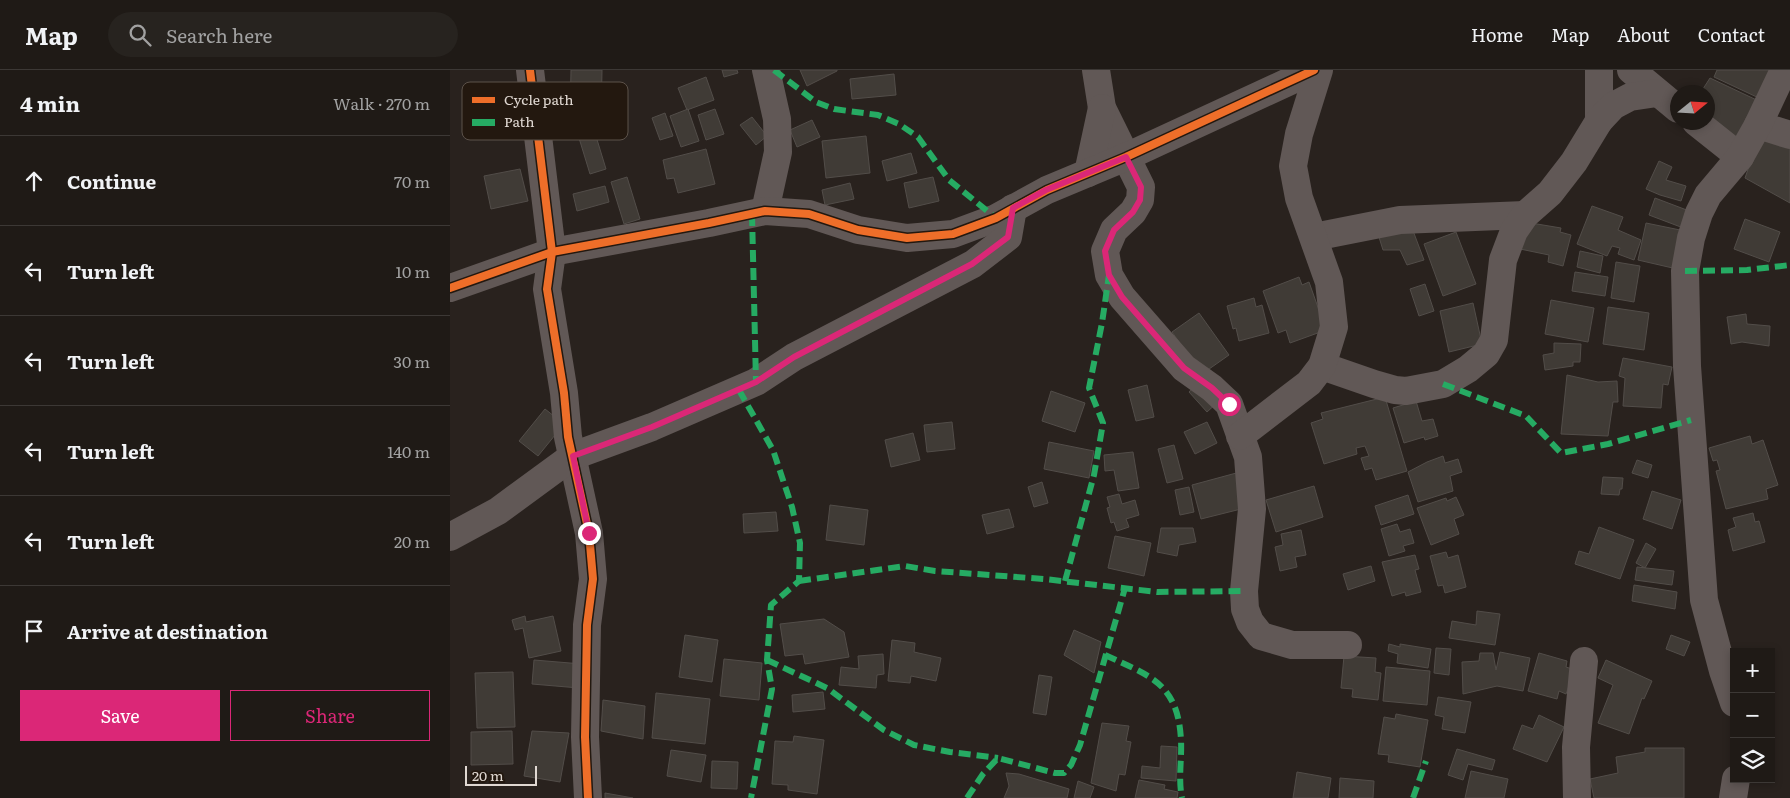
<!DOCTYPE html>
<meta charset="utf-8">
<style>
:root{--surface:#1f1a16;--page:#27231f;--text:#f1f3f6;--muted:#a1a1a1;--line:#3c3835;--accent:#db2777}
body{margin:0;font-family:Literata,serif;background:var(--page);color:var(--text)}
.controls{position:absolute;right:15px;bottom:15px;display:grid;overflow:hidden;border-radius:0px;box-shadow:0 2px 8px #0003}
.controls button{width:45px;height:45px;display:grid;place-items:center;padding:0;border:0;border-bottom:1px solid var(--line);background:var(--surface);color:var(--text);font:25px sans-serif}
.compass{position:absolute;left:1220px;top:15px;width:45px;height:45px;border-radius:50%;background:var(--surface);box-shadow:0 2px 8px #0003;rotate:72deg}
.scale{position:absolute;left:15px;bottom:12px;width:72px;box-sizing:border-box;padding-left:5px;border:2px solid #e0d8d2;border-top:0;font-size:14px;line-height:18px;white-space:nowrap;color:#e0d8d2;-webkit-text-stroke:4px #23180f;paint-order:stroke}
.stop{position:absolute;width:15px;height:15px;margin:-11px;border:4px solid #db2777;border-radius:50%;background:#fff}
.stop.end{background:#db2777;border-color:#fff;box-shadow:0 1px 5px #0008}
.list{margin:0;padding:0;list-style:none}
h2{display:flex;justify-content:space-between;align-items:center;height:65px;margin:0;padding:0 20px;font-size:21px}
h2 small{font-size:16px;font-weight:400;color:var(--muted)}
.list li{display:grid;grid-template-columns:32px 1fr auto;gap:15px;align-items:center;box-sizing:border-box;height:90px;padding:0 20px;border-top:1px solid var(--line)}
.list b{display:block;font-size:19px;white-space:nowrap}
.list em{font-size:16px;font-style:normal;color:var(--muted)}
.actions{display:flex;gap:10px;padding:15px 20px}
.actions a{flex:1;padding:11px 0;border:1px solid var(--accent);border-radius:0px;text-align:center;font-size:18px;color:var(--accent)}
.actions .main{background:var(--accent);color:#fff}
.icon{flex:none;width:28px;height:28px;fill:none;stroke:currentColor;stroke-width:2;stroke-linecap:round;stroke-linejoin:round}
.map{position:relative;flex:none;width:1340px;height:728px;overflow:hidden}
header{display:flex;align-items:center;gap:30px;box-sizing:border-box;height:70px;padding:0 25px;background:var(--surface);border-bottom:1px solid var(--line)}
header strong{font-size:24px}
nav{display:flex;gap:28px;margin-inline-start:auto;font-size:18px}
.search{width:350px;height:45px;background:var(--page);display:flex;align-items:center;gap:12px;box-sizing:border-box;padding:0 18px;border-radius:28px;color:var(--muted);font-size:19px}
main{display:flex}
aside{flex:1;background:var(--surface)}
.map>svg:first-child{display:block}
.building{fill:#403b36;stroke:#524d49}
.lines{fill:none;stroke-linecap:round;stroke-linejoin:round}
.minor{stroke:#615856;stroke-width:28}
.quiet{stroke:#26ab63;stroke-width:6;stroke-dasharray:12 6;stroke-linecap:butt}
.cycleway-casing{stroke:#23180f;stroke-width:11}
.cycleway{stroke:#ee6e29;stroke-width:8}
.route{stroke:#db2777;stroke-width:6}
.key{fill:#23180f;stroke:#5c524a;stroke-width:1}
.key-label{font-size:14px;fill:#e0d8d2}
</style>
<header>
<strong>Map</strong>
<div class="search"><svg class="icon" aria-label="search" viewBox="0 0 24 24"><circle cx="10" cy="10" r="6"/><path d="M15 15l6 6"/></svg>Search here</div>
<nav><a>Home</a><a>Map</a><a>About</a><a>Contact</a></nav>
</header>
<main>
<aside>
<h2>4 min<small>Walk · 270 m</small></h2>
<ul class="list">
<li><svg class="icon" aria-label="ahead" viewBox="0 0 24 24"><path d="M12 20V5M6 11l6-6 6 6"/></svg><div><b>Continue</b></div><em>70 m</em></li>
<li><svg class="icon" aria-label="left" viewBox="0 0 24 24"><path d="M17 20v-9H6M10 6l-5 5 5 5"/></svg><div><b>Turn left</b></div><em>10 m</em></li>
<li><svg class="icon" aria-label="left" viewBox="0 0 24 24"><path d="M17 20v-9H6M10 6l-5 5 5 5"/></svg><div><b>Turn left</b></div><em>30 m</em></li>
<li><svg class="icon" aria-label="left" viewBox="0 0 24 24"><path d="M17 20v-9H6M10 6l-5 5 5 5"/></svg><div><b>Turn left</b></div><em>140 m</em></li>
<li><svg class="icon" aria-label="left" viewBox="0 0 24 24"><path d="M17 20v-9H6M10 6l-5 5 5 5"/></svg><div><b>Turn left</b></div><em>20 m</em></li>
<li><svg class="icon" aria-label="arrive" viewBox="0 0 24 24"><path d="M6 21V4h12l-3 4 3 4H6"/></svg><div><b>Arrive at destination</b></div></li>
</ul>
<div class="actions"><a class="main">Save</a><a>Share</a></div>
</aside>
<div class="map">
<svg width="1340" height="728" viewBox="0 0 1340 728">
<rect width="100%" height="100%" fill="#29221e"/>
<g class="building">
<path d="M121 0H152L151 51 120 50Z"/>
<path d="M272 0H287L288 3 274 7Z"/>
<path d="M350 0H387V1L357 16Z"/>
<path d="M1267 0H1318L1324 2 1311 29 1264 7Z"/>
<path d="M444 4 446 25 402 29 400 9Z"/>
<path d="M256 7 264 30 237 40 228 18Z"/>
<path d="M1260 8 1313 33 1294 74 1258 52V22H1251Z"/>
<path d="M238 39 249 71 231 77 220 46Z"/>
<path d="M265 39 274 64 256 70 248 45Z"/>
<path d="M215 43 223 66 210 70 202 48Z"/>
<path d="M302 47 317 66 306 75 290 55Z"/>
<path d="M362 50 370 67 347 77 340 60Z"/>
<path d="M145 63 156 99 140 104 129 68Z"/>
<path d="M1310 65 1340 74V133L1295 108Z"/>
<path d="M416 66 420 103 376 108 372 71Z"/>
<path d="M256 79 265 114 228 123 224 108 217 109 213 90Z"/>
<path d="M461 83 467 103 437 111 432 91Z"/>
<path d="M1209 91 1222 97 1216 110 1236 116 1231 131 1210 125 1196 119Z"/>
<path d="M70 99 78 131 41 139 34 106Z"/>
<path d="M177 107 190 149 174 154 161 112Z"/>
<path d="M483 107 489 131 459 138 454 113Z"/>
<path d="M400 113 404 129 375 135 372 120Z"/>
<path d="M155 116 159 132 127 141 123 124Z"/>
<path d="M1205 128 1242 142 1236 159 1199 145Z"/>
<path d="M1142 136 1173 147 1168 160 1191 170 1184 190 1168 184 1170 178 1162 176 1157 186 1127 174Z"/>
<path d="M1295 149 1330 162 1319 192 1284 179Z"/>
<path d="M1075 152 1111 158 1110 162 1121 165 1113 196 1098 192 1099 185 1070 179Z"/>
<path d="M1196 153 1235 161 1227 199 1188 190Z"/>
<path d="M962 158 974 190 957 195 950 180H933L928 164Z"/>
<path d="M1006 162 1026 214 993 226 974 174Z"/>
<path d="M1130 181 1153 186 1150 203 1127 197Z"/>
<path d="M1166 192 1190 196 1184 232 1161 228Z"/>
<path d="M1125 202 1158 207 1155 226 1122 221Z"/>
<path d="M849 207 852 215 859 212 876 260 840 273 836 260 828 263 813 221Z"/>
<path d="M975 214 984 241 969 246 960 219Z"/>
<path d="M804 228 806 237 812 235 819 263 789 271 786 258 783 259 777 236Z"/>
<path d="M1101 230 1144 238 1138 272 1095 264Z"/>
<path d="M1023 233 1032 274 999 282 990 241Z"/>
<path d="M1158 237 1199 243 1194 280 1153 274Z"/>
<path d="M749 243 779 285 752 304 722 262Z"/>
<path d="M1296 244 1297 254 1320 256 1319 276 1292 272 1281 274 1277 247Z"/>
<path d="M1104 273 1131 274 1130 292H1123V296L1095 300 1093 285 1104 283Z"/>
<path d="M1173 288 1222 297 1218 315 1213 314 1211 338 1173 336 1175 308 1169 306Z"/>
<path d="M1117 305 1148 312 1167 311 1168 332H1163L1158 366 1111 364Z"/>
<path d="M749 311 768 332 757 342 739 322Z"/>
<path d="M697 315 704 347 686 351 678 320Z"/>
<path d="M601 321 635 333 625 362 592 351Z"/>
<path d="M935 327 957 401 926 410 922 398 915 400 911 388 919 386 915 376 906 378 907 384 874 394 861 353 873 349 871 343Z"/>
<path d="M966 331 972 351 983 349 988 366 975 370 974 367 954 373 943 338Z"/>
<path d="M95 339 114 354 88 386 69 371Z"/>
<path d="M502 352 505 379 477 382 474 355Z"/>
<path d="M757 352 767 373 745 384 734 362Z"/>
<path d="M463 363 470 390 441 397 435 370Z"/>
<path d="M1300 366 1302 374 1313 370 1328 415 1316 419 1318 429 1276 439 1266 401 1270 400 1267 390 1263 391 1259 378Z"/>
<path d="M599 372 644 381 639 408 594 399Z"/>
<path d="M724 375 733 409 717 413 708 379Z"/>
<path d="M683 382 689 418 668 421 664 400 655 401 654 385Z"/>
<path d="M993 386 995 393 1008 389 1012 402 1000 406 1003 421 968 432 958 402 977 392Z"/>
<path d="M1187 390 1202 395 1198 408 1182 403Z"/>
<path d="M790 402 799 437 751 449 742 415Z"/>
<path d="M1153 407 1173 408 1172 419H1170L1169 425 1151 424Z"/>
<path d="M592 412 598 433 584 437 578 417Z"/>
<path d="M864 416 873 447 826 462 816 430Z"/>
<path d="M739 417 744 442 730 445 725 420Z"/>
<path d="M1202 421 1231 430 1222 459 1193 449Z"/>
<path d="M669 424 672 434 685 430 689 445 676 449 679 457 667 461 664 452 661 453 657 438 660 437 657 427Z"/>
<path d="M958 425 964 444 931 455 925 436Z"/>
<path d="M1006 427 1014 445 1004 449 1009 464 981 475 967 438 996 428 997 431Z"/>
<path d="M380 435 418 440 414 475 376 470Z"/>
<path d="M559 439 564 457 537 464 532 445Z"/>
<path d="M326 442 328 461 294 463 293 444Z"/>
<path d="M1303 443 1305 452 1309 451 1315 472 1283 481 1278 460 1286 457 1283 448Z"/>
<path d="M947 454 950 462 960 459 964 473 953 476 955 481 939 486 931 459Z"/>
<path d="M1149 457 1184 470 1170 509 1125 494 1129 481 1139 484Z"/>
<path d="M711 458H743L746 472 729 475 727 486 707 482Z"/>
<path d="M851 460 856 485 845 487 847 497 830 501 825 477 833 475 831 464Z"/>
<path d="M665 466 701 473 694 506 658 498Z"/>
<path d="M1196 473 1206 479 1195 498 1186 493Z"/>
<path d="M996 482 998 488 1008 485 1016 517 995 523 993 515 988 516 980 486Z"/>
<path d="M965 485 969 499 965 500 971 522 956 526 955 522 942 526 932 492Z"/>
<path d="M921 496 925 511 898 520 893 504Z"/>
<path d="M1187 497 1224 501 1222 515 1185 510Z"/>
<path d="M1184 515 1227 522 1225 539 1182 531Z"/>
<path d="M1027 541 1050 544 1045 575 999 568 1002 551 1026 555Z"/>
<path d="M75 546 76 552 103 546 111 581 79 588 73 558 65 560 62 550Z"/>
<path d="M374 549 394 562 399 587 355 594 353 584 335 586 330 554Z"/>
<path d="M624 560 651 572 644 603 614 585Z"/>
<path d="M235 565 268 570 262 612 229 607Z"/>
<path d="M1221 565 1240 572 1234 586 1216 579Z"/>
<path d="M442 570 465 573 464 582 491 588 486 611 461 606 460 613 438 611Z"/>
<path d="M939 574 950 577V574L981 579 978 598 947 593 948 584 938 581Z"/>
<path d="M986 578 1001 579 999 605 984 603Z"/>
<path d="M1050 582 1080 588 1073 621 1047 616 1013 624 1012 592 1029 591 1030 583H1043L1046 600Z"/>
<path d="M1089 583 1117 591 1116 597 1125 600 1116 624 1109 621 1107 629 1078 621Z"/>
<path d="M433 584 434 604 427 605 426 618 389 615 391 597 409 599 408 586Z"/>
<path d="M894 586 926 588 925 602 931 603 928 630 902 627 903 619 891 618Z"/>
<path d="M274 589 312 593 309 630 270 626Z"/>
<path d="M84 590 132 594 129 618 82 614Z"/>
<path d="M1156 590 1202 611 1194 629 1192 628 1179 664 1148 653 1163 615 1148 608Z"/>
<path d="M936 597 980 601 977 635 933 631Z"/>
<path d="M63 602 65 657 27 658 25 603Z"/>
<path d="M589 605 602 607 596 645 583 643Z"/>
<path d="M373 622 375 639 343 642 342 625Z"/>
<path d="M206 623 260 629 255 674 202 668Z"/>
<path d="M988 627 1021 632 1015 663 992 659 994 647 985 645Z"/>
<path d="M153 630 195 636 193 669 151 661Z"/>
<path d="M946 644 978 650 970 697 938 692 939 685 928 684 934 647 945 649Z"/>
<path d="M1089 645 1114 657 1097 692 1063 679 1072 655 1083 659Z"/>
<path d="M652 653 679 656 676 671 681 672 675 705 669 704 666 721 641 713Z"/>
<path d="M62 661 63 694 21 695V662Z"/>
<path d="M82 661 119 663 110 712 74 706Z"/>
<path d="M344 666 374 670 367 724 338 720V715L322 714 325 671 343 672Z"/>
<path d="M711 676 727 677 726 711 691 708 692 696 710 698Z"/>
<path d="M1195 678H1234V728H1144L1140 709 1168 703 1166 687 1195 682Z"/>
<path d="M1007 679 1045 690 1042 700 1018 694 1013 710 998 705Z"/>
<path d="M221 680 256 685 251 712 217 706Z"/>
<path d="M262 691 288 692 287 719 261 718Z"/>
<path d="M1021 701 1058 709 1054 728H1015Z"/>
<path d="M847 702 881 708 878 728H843Z"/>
<path d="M556 703 569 704 619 719 617 728H554L559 716Z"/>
<path d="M890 708 924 711 923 728H889Z"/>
<path d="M689 710 715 715 714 719 728 722 727 728H685Z"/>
<path d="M628 711 644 717 640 728H624Z"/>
<path d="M155 723 183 728H155Z"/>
</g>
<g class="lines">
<g class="minor">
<path d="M80 0 102 182 97 219 114 323 118 367 139 463 143 509 137 555 135 667 138 728"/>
<path d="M646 0 652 38 691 117 690 130 683 142 664 160 655 181 659 205 672 227 734 298 762 318 779 334 798 387 802 439 794 521 795 539 800 552 811 566 842 575H898"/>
<path d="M1181 0 1228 39"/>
<path d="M1149 51V0"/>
<path d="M1246 52 1290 87"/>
<path d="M1308 55 1340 65"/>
<path d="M638 103 652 38"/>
<path d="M315 141 328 82 327 49 316 0"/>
<path d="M864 167 950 150 1075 145"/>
<path d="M0 218 102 182 259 153 315 141 359 144 408 160 457 168 503 164 546 148 597 120 676 87 864 0"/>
<path d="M872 296 924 314 945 320 956 321 993 314 1018 299 1036 284 1044 270 1053 190 1064 161 1075 145 1100 123 1124 92 1149 51 1163 36 1180 27 1207 23"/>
<path d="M790 366 859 313 872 296 884 257 879 212 849 128 843 96 849 64 869 0"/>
<path d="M0 467 48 441 123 386 202 357 306 312 344 287 523 194 558 167 563 138"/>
<path d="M1284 633 1273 601 1254 530 1237 296 1235 201 1241 168 1249 143 1258 125 1290 87 1308 55 1334 0"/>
<path d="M1127 728 1126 677 1134 591"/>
<path d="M1283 728 1286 709"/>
</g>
<g class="quiet">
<path d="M324 0 366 32 384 39 428 45 449 54 468 67 499 110 546 148"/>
<path d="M302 144 306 312"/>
<path d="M1235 201 1297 200 1340 195"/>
<path d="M993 314 1076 346 1111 383 1158 374 1241 350"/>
<path d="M289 320 323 380 342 437 350 473 349 511 321 535 317 590 322 619 301 728"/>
<path d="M349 511 455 496 485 501 594 509 707 522 794 521"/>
<path d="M615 511 644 405 653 353 639 318 652 253 659 205"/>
<path d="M655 585C700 606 728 613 731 670 732 689 728 709 732 728"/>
<path d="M317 590 377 618 434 660 464 675 500 682 548 688"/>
<path d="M517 728 533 704 548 688 605 703H614L621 695 630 675 675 518"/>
<path d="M963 728 976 691"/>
</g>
<g class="cycleway-casing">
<g id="cycleway">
<path d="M80 0 102 182 97 219 114 323 118 367 139 463 143 509 137 555 135 667 138 728"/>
<path d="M0 218 102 182 259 153 315 141 359 144 408 160 457 168 503 164 546 148 597 120 676 87 864 0"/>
</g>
</g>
<use href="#cycleway" class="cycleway"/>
</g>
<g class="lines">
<path class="route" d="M139 463 123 386 202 357 306 312 344 287 522 194 558 167 563 138 596 120 676 87 691 117 690 130 683 142 664 160 655 181 659 205 672 227 734 298 762 318 779 334"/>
</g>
<rect x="12" y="12" width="166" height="58" rx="8" class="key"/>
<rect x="22" y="27" width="23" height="6" fill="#ee6e29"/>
<rect x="22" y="49" width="23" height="7" fill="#26ab63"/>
<g class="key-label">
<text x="54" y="35">Cycle path</text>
<text x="54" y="57">Path</text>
</g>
</svg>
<div class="controls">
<button>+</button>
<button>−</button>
<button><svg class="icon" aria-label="layers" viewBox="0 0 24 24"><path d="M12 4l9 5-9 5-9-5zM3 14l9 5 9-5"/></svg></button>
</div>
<svg class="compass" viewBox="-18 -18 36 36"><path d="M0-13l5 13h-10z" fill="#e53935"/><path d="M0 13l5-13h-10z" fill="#a1a1a1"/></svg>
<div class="scale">20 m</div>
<div class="stop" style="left:779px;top:334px"></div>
<div class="stop end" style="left:139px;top:463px"></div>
</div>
</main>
